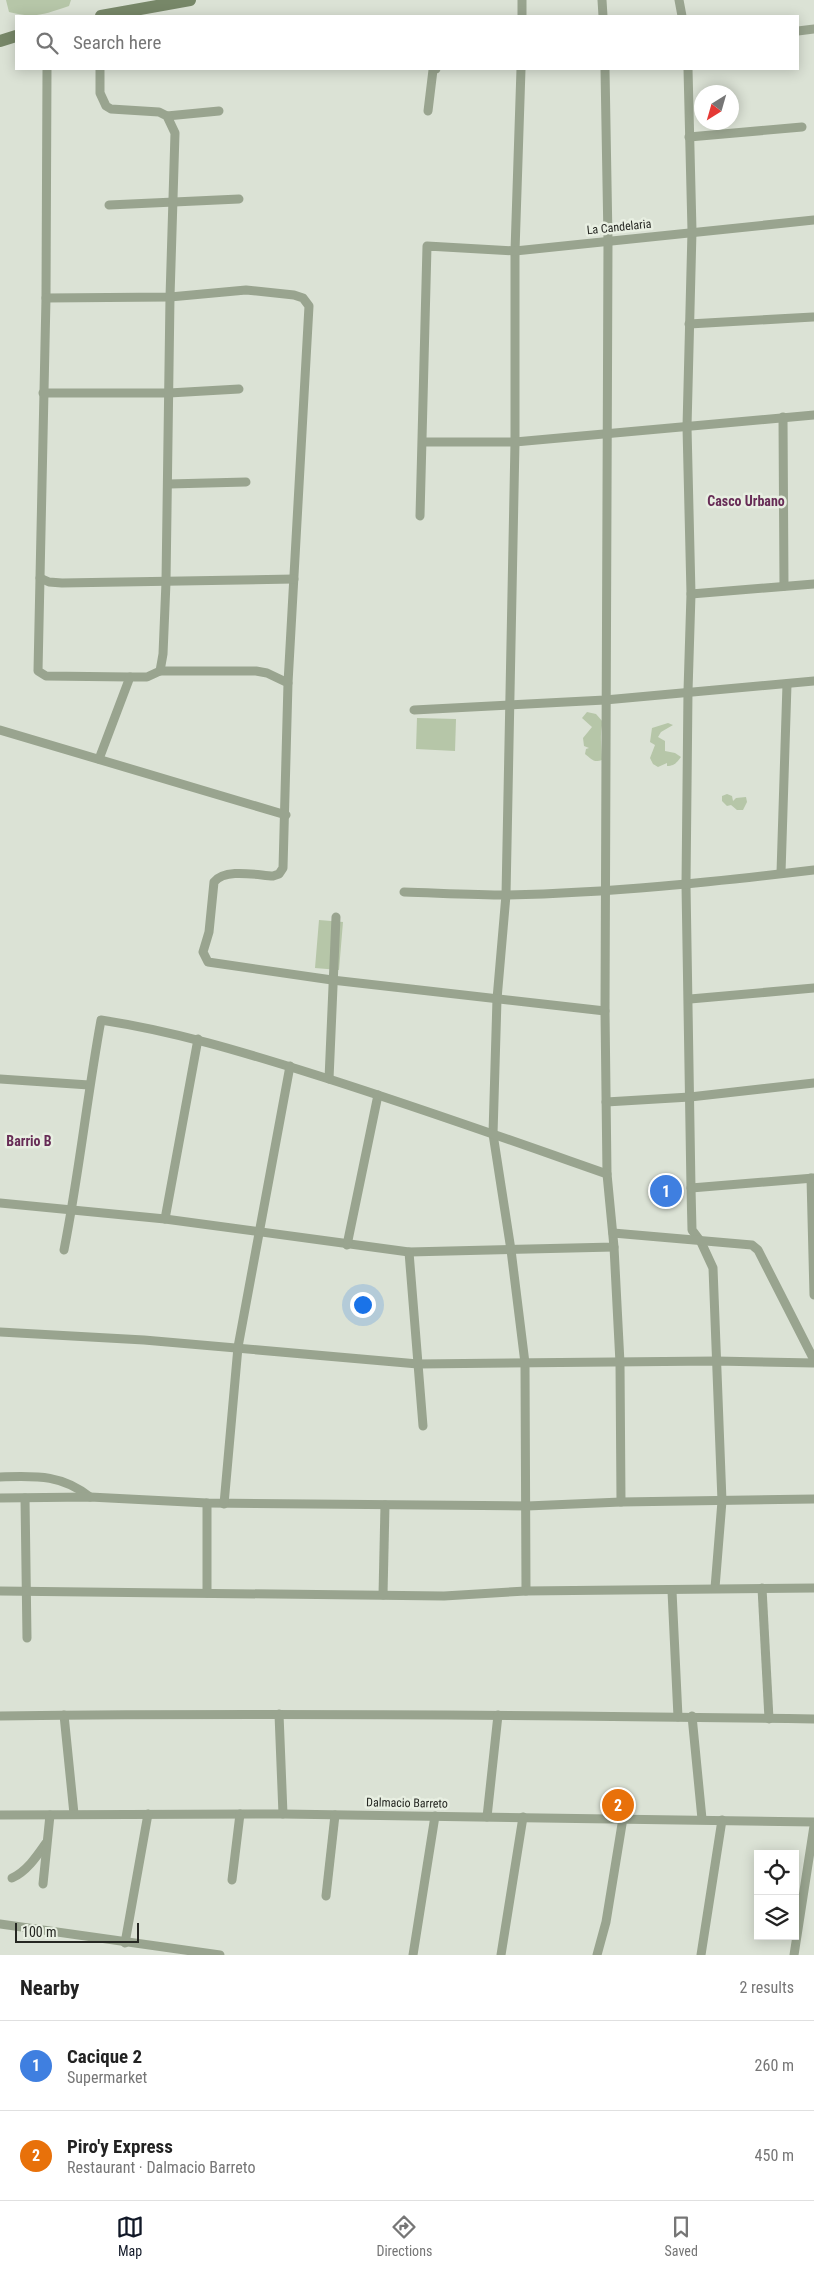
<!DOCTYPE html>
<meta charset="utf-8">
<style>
:root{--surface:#fff;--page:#f6f6f6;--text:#222;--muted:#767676;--line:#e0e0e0;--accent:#111827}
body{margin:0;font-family:"Roboto Condensed",sans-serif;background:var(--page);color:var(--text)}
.controls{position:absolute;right:15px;bottom:15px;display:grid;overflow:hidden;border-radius:0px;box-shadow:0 2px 12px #0003}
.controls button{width:45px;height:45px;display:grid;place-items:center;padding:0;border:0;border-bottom:1px solid var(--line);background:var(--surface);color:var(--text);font:25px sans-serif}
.compass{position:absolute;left:694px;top:85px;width:45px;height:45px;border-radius:50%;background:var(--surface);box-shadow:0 2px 12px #0003;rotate:217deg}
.scale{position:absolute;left:15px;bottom:12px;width:124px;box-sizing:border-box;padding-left:5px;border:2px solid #252722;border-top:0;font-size:14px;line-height:18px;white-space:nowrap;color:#252722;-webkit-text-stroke:4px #e8efe2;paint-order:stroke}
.you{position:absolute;left:362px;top:1304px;width:18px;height:18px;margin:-12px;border:4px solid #fff;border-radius:50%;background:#1a73e8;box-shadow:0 0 0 8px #1a73e833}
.badge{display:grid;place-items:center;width:32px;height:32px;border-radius:50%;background:var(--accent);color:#fff;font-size:16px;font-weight:700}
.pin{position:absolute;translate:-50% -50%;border:2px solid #fff;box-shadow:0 1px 5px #0006}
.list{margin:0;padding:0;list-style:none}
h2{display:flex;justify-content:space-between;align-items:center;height:65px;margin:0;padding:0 20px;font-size:21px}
h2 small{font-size:16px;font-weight:400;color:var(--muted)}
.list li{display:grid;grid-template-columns:32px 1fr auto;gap:15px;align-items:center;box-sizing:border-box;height:90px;padding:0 20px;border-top:1px solid var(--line)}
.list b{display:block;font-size:19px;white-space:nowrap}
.list p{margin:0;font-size:16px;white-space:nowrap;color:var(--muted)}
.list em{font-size:16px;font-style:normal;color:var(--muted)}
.icon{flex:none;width:28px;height:28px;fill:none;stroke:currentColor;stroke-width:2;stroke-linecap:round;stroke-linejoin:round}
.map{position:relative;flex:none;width:814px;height:1955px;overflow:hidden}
.search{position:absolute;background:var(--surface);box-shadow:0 2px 12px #0003;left:15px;right:15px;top:15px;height:55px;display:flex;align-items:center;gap:12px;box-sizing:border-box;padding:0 18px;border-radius:0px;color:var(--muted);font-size:19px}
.sheet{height:245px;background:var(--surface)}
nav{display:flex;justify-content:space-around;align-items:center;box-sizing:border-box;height:70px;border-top:1px solid var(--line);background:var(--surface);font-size:14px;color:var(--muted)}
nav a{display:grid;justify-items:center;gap:2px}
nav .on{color:var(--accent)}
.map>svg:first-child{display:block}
.green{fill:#b6c6a8}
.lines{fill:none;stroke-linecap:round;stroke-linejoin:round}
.street{stroke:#99a48f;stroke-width:9}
.secondary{stroke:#778768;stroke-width:12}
.labels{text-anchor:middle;stroke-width:5;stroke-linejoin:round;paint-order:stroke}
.street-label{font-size:12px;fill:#252722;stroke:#e8efe2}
.neighbourhood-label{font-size:14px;font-weight:bold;fill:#672c56;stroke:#e8efe2}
</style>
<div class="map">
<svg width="814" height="1955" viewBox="0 0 814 1955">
<rect width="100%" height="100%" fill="#dbe2d5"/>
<g class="green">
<path d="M6 0H71L69 6C44 14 36 19 9 12Z"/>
<path d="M587 712 596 714 603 722C599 735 602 746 602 760 593 763 592 759 585 754L586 749 589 748 584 746 583 738 592 727 582 718Z"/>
<path d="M417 718 456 719 455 751 416 749Z"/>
<path d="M668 723 673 725 661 732 658 737 665 741V751L675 753 681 757C677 762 675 766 667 766V763L658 767 653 764 650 758 655 745 650 742 652 728Z"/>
<path d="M727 794 732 796 733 801 736 798 746 797 747 802 743 810H737L731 805 727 806 722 801V796Z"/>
<path d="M319 920 343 922 339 970 315 968Z"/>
</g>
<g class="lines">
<g class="street">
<path d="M602 0 603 16"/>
<path d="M679 0 682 16"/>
<path d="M522 16V0"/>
<path d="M798 31 814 29"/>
<path d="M47 69 46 298 38 671 46 676 130 677"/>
<path d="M521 69 515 251V442L506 895 497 999 493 1134 511 1250 525 1363 526 1591"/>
<path d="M688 69 692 231 687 427 691 594 688 691 686 885 691 1188 692 1230 701 1242 713 1268 722 1501 715 1588"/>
<path d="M428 111 433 70 436 69"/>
<path d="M167 116 219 111"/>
<path d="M689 137 802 127"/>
<path d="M109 205 239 199"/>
<path d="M46 298 170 297 246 290 294 295 303 298 309 306 288 683"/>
<path d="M689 324 813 317"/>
<path d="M43 393H169L239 389"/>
<path d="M783 417 784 586"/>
<path d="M423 442H515L814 415"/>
<path d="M169 484 246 482"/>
<path d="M420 516 427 246 515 251 814 220"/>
<path d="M40 578 49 582 62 583 294 579"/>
<path d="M691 594 814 584"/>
<path d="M160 671H256L267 673 288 683 283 868 279 874 273 876C256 875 225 868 214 882L209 932 203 952 208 962 332 980 605 1011"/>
<path d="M414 710 605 700 814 681"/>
<path d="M0 730 286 815"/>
<path d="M99 759 130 677H147L160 671 163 654 166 582 170 297 175 133 167 116 159 112 111 109 106 106 100 93V69"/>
<path d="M781 873 787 684"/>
<path d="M404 892C438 893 473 895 507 895 610 893 712 882 814 870"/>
<path d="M690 999 814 988"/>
<path d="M0 1079 89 1085"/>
<path d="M329 1079 336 917"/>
<path d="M606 1102 690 1097 814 1083"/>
<path d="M811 1178 814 1295"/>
<path d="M691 1188 814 1178"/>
<path d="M0 1203 165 1219 409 1252 614 1247 607 1174 605 1011 608 240 605 69"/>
<path d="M165 1219 198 1039"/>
<path d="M613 1233 752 1245 758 1250 814 1360"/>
<path d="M347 1245 378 1095"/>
<path d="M614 1247 620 1363 621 1502"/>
<path d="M64 1250C79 1174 87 1097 101 1020 174 1031 243 1052 313 1074 412 1105 510 1140 607 1174"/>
<path d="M409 1252 423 1426"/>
<path d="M0 1332 144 1340 418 1364 716 1361 814 1363"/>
<path d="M0 1477C36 1476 61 1474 90 1497"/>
<path d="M0 1498 90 1497 207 1503 527 1506 621 1502 814 1499"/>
<path d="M25 1498 27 1638"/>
<path d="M207 1503V1593"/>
<path d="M224 1504 238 1347 290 1066"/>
<path d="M762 1588 769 1719"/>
<path d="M0 1591 444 1596 526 1591 814 1588"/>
<path d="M672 1591 678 1717"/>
<path d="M383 1595 385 1505"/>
<path d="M279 1714 283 1814"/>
<path d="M64 1715 74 1814"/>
<path d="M0 1716C271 1713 543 1715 814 1719"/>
<path d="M692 1716 702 1819"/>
<path d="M0 1815 283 1814 814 1822"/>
<path d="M487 1817 498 1715"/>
<path d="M12 1878C27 1871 37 1856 46 1843"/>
<path d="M232 1880 240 1814"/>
<path d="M43 1884 50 1815"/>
<path d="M326 1896 335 1815"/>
<path d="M0 1924 220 1955"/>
<path d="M125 1943 148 1814"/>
<path d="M413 1955 435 1816"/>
<path d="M501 1955 523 1817"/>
<path d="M597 1955 606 1922 623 1818"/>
<path d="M701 1955 722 1820"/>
<path d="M794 1955 814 1826"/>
</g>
<g class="secondary">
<path d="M101 16 190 0"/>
<path d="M0 41 16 36"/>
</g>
</g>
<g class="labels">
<g class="street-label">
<text transform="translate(619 227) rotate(-6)" y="4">La Candelaria</text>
<text transform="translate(407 1803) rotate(1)" y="4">Dalmacio Barreto</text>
</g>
<g class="neighbourhood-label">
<text x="746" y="506">Casco Urbano</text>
<text x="29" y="1146">Barrio B</text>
</g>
</g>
</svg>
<div class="controls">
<button><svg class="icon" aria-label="locate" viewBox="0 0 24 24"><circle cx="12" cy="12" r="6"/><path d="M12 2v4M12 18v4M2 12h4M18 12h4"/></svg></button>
<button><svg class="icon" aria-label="layers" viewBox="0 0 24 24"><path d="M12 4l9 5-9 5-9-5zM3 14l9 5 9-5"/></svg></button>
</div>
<svg class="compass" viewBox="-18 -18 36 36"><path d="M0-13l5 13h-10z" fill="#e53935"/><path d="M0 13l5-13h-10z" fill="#767676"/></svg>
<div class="scale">100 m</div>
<div class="you"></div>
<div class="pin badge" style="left:666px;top:1191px;background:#3f7fe0">1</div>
<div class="pin badge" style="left:618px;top:1805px;background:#e8710a">2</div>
<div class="search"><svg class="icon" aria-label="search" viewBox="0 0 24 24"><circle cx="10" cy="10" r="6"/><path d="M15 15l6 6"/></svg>Search here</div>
</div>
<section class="sheet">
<h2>Nearby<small>2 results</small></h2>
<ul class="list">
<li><span class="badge" style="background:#3f7fe0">1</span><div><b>Cacique 2</b><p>Supermarket</p></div><em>260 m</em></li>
<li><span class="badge" style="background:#e8710a">2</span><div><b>Piro'y Express</b><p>Restaurant · Dalmacio Barreto</p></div><em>450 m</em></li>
</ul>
</section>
<nav>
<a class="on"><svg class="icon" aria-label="map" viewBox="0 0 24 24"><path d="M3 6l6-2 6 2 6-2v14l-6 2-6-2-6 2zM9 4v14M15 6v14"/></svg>Map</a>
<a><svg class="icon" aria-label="directions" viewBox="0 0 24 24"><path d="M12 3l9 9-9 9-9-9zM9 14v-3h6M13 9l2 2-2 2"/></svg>Directions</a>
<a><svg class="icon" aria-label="saved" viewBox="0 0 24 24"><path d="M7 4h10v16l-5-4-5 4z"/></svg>Saved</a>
</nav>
